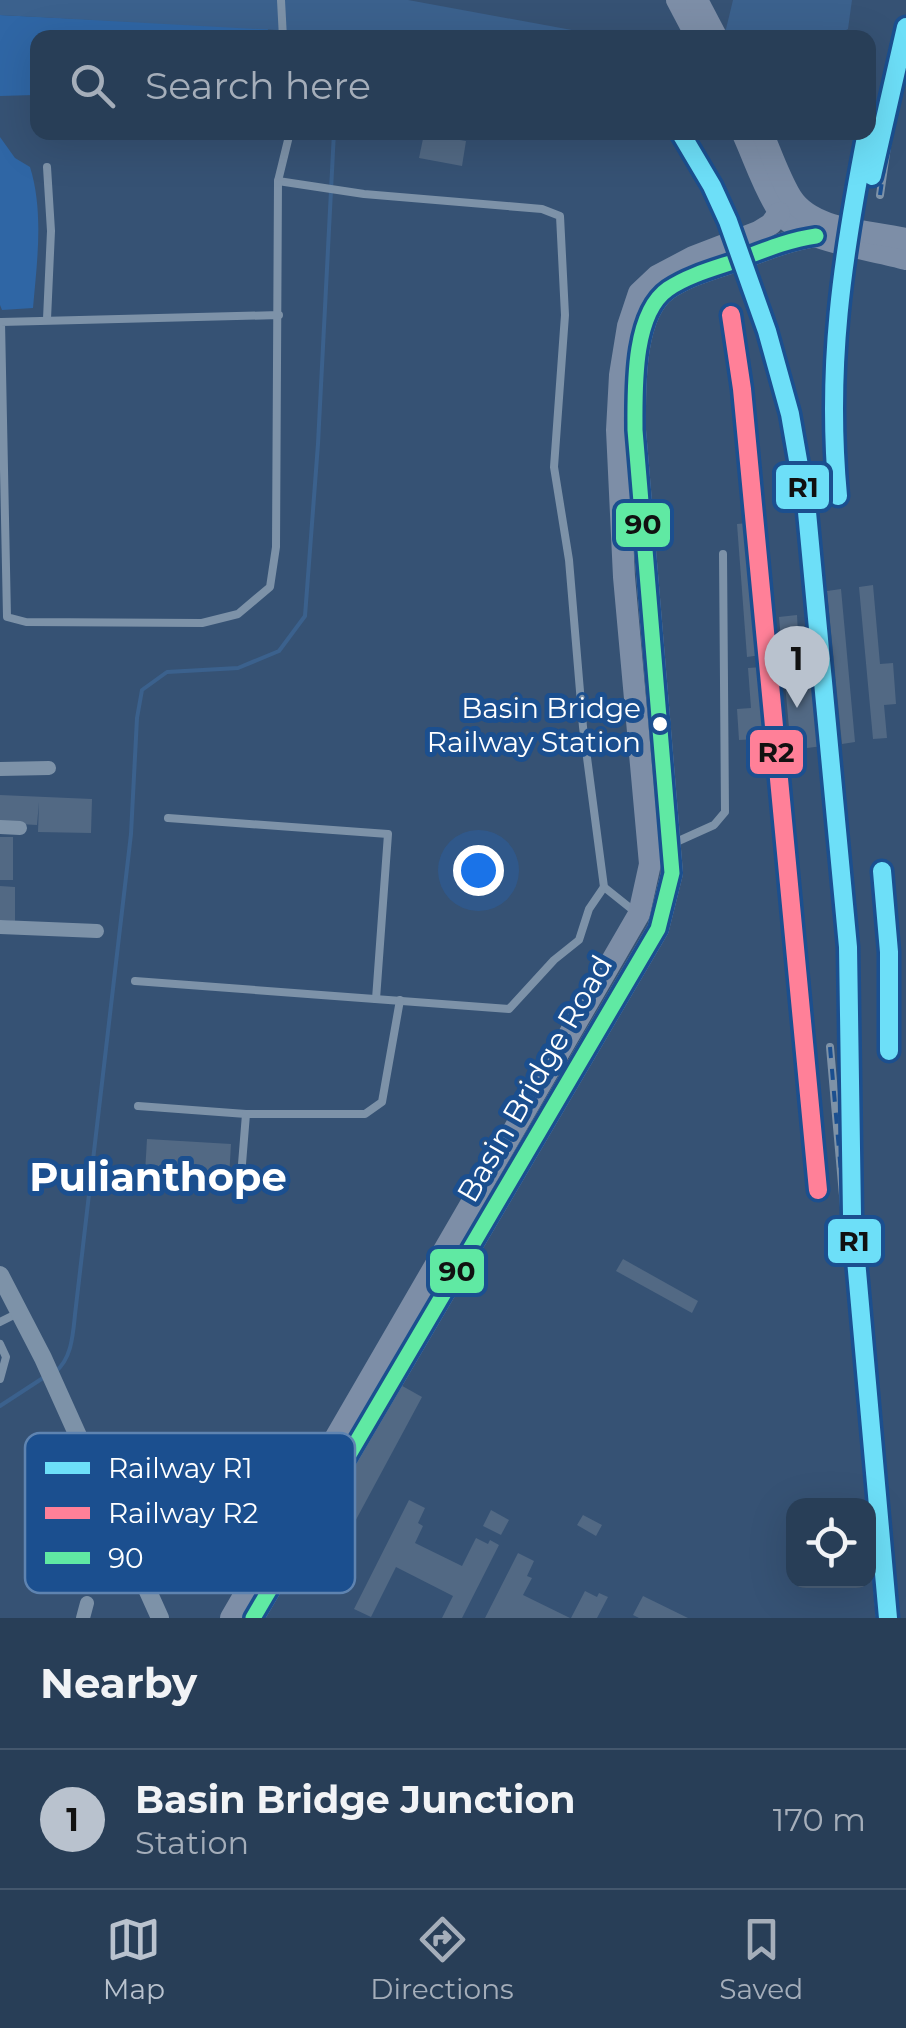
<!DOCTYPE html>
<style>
:root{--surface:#283e57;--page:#30455d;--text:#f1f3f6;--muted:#a5aeba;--line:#44576d;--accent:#b9c2ce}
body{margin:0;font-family:Montserrat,sans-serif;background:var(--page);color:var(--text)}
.controls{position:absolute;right:30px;bottom:30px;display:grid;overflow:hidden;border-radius:20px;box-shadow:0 10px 40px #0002}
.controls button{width:90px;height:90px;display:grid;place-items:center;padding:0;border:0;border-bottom:2px solid var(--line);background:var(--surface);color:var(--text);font:50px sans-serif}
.you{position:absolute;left:478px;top:870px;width:35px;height:35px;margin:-25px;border:8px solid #fff;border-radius:50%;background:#1a73e8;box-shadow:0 0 0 15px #1a73e833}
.badge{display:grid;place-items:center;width:65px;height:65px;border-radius:50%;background:var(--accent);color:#111;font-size:32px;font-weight:700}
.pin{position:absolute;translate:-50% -82px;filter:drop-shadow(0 2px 5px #0008)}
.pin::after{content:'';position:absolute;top:52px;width:35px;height:30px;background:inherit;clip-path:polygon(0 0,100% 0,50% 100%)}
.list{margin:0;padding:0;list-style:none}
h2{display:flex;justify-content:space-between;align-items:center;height:130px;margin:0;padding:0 40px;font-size:42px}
h2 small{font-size:32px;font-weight:400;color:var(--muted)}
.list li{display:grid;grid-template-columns:65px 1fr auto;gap:30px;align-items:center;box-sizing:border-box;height:140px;padding:0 40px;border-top:2px solid var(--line)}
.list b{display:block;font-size:38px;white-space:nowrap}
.list p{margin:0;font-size:32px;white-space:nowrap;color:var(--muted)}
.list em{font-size:32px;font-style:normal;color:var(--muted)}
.icon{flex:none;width:55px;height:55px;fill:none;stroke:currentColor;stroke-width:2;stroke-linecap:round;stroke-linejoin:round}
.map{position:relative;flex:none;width:906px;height:1618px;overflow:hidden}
.search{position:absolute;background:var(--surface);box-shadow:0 10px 40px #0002;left:30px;right:30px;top:30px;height:110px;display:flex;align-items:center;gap:25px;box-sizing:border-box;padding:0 35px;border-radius:20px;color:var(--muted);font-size:38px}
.sheet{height:270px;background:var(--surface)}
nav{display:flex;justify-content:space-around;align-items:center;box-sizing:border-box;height:140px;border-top:2px solid var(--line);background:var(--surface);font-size:28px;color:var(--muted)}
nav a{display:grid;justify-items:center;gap:5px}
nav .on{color:var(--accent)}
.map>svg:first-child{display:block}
.green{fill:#2f66a5}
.water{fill:#3b618d}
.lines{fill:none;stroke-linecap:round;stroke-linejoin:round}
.stream{stroke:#3b618d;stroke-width:4}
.building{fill:#526984}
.service{stroke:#7d92a8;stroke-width:8}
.minor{stroke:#7d92a8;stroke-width:14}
.tertiary{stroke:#7d92a8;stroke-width:18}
.primary{stroke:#7d8ea7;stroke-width:22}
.rail-casing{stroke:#7e92a7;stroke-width:8}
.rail{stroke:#1b4f8f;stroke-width:4;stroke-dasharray:11;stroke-linecap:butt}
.bus-1-casing{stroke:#1b4f8f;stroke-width:22}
.bus-1{stroke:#60e9a3;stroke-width:15}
.rail-1-casing{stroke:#1b4f8f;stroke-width:25}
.rail-2-casing{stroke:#1b4f8f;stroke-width:25}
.rail-1{stroke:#6ddff8;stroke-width:18}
.rail-2{stroke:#ff8098;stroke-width:18}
.bus-dot{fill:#fff;stroke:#1b4f8f;stroke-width:4}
.labels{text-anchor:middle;stroke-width:10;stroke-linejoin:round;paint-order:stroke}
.bus-label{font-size:28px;fill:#fff;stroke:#1b4f8f;text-anchor:end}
.street-label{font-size:30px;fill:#fff;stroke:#1b4f8f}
.district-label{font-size:40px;font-weight:bold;fill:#fff;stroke:#1b4f8f}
.key{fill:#1b4f8f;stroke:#5f84b1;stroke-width:2.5}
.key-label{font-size:28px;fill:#fff}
.line-badge{stroke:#1b4f8f;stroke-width:4}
.pale-badge-label{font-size:28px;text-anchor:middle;font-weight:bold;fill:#111}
</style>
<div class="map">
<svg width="906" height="1618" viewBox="0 0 906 1618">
<rect width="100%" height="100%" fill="#365274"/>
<g class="green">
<path d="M0 15 267 28 273 37 38 38 37 47 30 53 35 95 0 96Z"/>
<path d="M0 137 15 158 30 167C44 212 37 262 33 308L2 310 0 305Z"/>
</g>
<g class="water">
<path d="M0 0H408L610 37H345L332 33 0 15Z"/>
<path d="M733 0H852L848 29 834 37 711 38 726 29Z"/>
</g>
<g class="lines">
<g class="stream">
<path d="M55 1372C74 1357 73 1328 76 1306L131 834 137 718 142 690 167 672 238 668 279 651 305 616 318 444 334 132"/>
<path d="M0 1406 46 1376"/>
</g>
</g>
<g class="building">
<path d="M424 134 466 141 462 166 419 158Z"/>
<path d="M748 523 761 655 747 657 737 524Z"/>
<path d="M873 585 880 664 893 663 896 704 884 705 887 738 873 739 859 587Z"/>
<path d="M841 589 855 742 842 744 827 591Z"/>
<path d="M797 615 798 633 812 632 823 746 791 750 779 617Z"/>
<path d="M762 667 770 753 757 755 756 739 739 740 737 709 751 708 748 668Z"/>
<path d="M0 795 92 799 91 833 38 832 39 802 37 825 0 823Z"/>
<rect x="0" y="837" width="13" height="43"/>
<path d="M0 886 15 887V921L0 920Z"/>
<path d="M147 1139 231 1144 229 1178 145 1173Z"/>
<path d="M623 1259 698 1301 692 1313 616 1271Z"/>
<path d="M397 1383 422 1397 330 1568 305 1555Z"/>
<path d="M409 1500 425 1508 418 1523 423 1526 415 1543 462 1566 476 1538 488 1544 490 1540 499 1545 462 1618H442L453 1596 396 1567 371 1617 354 1609Z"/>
<path d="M491 1510 509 1520 501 1535 483 1526Z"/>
<path d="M583 1515 602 1525 596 1536 577 1525Z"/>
<path d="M518 1553 534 1561 527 1576 532 1578 523 1595 570 1618H485Z"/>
<path d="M585 1591 597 1597 599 1593 608 1597 597 1618H571Z"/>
<path d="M643 1596 688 1618H639L633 1615Z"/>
</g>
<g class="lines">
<g class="service">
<path d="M281 0 283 38"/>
<path d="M47 167 51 231 47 319"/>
<path d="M278 181 364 194 542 209 560 216 565 315 554 467 569 560 583 727 604 887 634 911"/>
<path d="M279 315 1 322 7 617 26 622 202 623 238 614 270 587 276 547 278 181 290 132"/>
<path d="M168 818 388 834 376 999"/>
<path d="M674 843 714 825 725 812 723 554"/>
<path d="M135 981 509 1009 554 960 579 940 589 909 604 887"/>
<path d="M138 1106 246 1114 242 1164"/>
<path d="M246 1114H365L382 1102 400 1000"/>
<path d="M0 1322 18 1313"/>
<path d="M0 1344 6 1357 0 1379"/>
</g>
<g class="minor">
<path d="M0 769 49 768"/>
<path d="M0 827 20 828"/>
<path d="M0 927 97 931"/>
<path d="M83 1618 87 1603"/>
</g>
<path class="tertiary" d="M0 1275 43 1358 160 1618"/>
<g class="primary">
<path d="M677 0 697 38"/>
<path d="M697 0 717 38"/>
<path d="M742 132C754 158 763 187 778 210 799 243 870 248 906 259"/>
<path d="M762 132C771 153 779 177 791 197 813 232 870 230 906 239"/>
<path d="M231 1618 639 914 650 864 624 577 617 430 620 375 628 326 639 293 657 276 693 257 758 232 771 224 779 213"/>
<path d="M253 1618 658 929 672 873 635 430C635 391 632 314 668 289 687 276 712 269 733 262 760 252 787 240 816 236"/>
</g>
<g class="rail-casing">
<g id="rail">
<path d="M880 195 902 43"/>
<path d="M830 1047 880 1618"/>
</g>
</g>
<use href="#rail" class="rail"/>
<g class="bus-1-casing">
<path id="bus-1" d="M253 1618 658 929 672 873 635 430C635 391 632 314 668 289 687 276 712 269 733 262 760 252 787 240 816 236"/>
</g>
<use href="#bus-1" class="bus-1"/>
<g class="rail-1-casing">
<g id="rail-1">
<path d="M680 132 712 186 728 221 767 331 790 414 807 512 848 947 852 1215 888 1618"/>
<path d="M872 176 906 27"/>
<path d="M838 496C826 367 842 259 867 132"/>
<path d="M882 871 889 952V1051"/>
</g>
</g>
<g class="rail-2-casing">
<path id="rail-2" d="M731 315 742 389 818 1190"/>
</g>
<use href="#rail-1" class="rail-1"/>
<use href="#rail-2" class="rail-2"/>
</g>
<circle class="bus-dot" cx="660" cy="724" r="9"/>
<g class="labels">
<g class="bus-label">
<text x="641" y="718">Basin Bridge<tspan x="641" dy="34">Railway Station</tspan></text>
</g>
<g class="street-label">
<text transform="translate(535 1079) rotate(-60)" y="10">Basin Bridge Road</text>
</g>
<g class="district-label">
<text x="158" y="1191">Pulianthope</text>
</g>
</g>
<rect x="25" y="1433" width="330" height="160" rx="15" class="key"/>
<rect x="45" y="1462" width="45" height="12" fill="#6ddff8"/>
<rect x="45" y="1507" width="45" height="12" fill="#ff8098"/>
<rect x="45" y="1552" width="45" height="12" fill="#60e9a3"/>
<g class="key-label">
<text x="108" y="1478">Railway R1</text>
<text x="108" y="1523">Railway R2</text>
<text x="108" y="1568">90</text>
</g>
<g class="line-badge">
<rect x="774" y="463" width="57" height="48" rx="10" fill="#6ddff8"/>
<rect x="614" y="501" width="58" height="48" rx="10" fill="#60e9a3"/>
<rect x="748" y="728" width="57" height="48" rx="10" fill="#ff8098"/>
<rect x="826" y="1217" width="57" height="48" rx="10" fill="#6ddff8"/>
<rect x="428" y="1247" width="58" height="48" rx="10" fill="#60e9a3"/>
</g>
<g class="pale-badge-label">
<text x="803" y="497">R1</text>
<text x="643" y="534">90</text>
<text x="776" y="762">R2</text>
<text x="854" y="1251">R1</text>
<text x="457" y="1281">90</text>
</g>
</svg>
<div class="controls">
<button><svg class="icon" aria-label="locate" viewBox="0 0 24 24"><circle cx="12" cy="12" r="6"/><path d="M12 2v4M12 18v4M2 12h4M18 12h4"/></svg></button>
</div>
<div class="you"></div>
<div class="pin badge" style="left:797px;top:708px">1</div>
<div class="search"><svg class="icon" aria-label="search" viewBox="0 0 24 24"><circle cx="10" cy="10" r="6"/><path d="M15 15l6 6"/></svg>Search here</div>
</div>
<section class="sheet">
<h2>Nearby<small></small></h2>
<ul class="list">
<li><span class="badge">1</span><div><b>Basin Bridge Junction</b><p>Station</p></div><em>170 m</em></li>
</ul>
</section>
<nav>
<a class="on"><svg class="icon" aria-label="map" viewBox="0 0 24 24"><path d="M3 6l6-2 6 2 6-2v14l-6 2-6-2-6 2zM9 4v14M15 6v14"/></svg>Map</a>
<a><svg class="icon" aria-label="directions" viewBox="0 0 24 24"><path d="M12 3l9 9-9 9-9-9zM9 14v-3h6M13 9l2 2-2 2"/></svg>Directions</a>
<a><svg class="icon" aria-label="saved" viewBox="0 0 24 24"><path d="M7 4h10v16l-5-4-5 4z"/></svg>Saved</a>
</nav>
